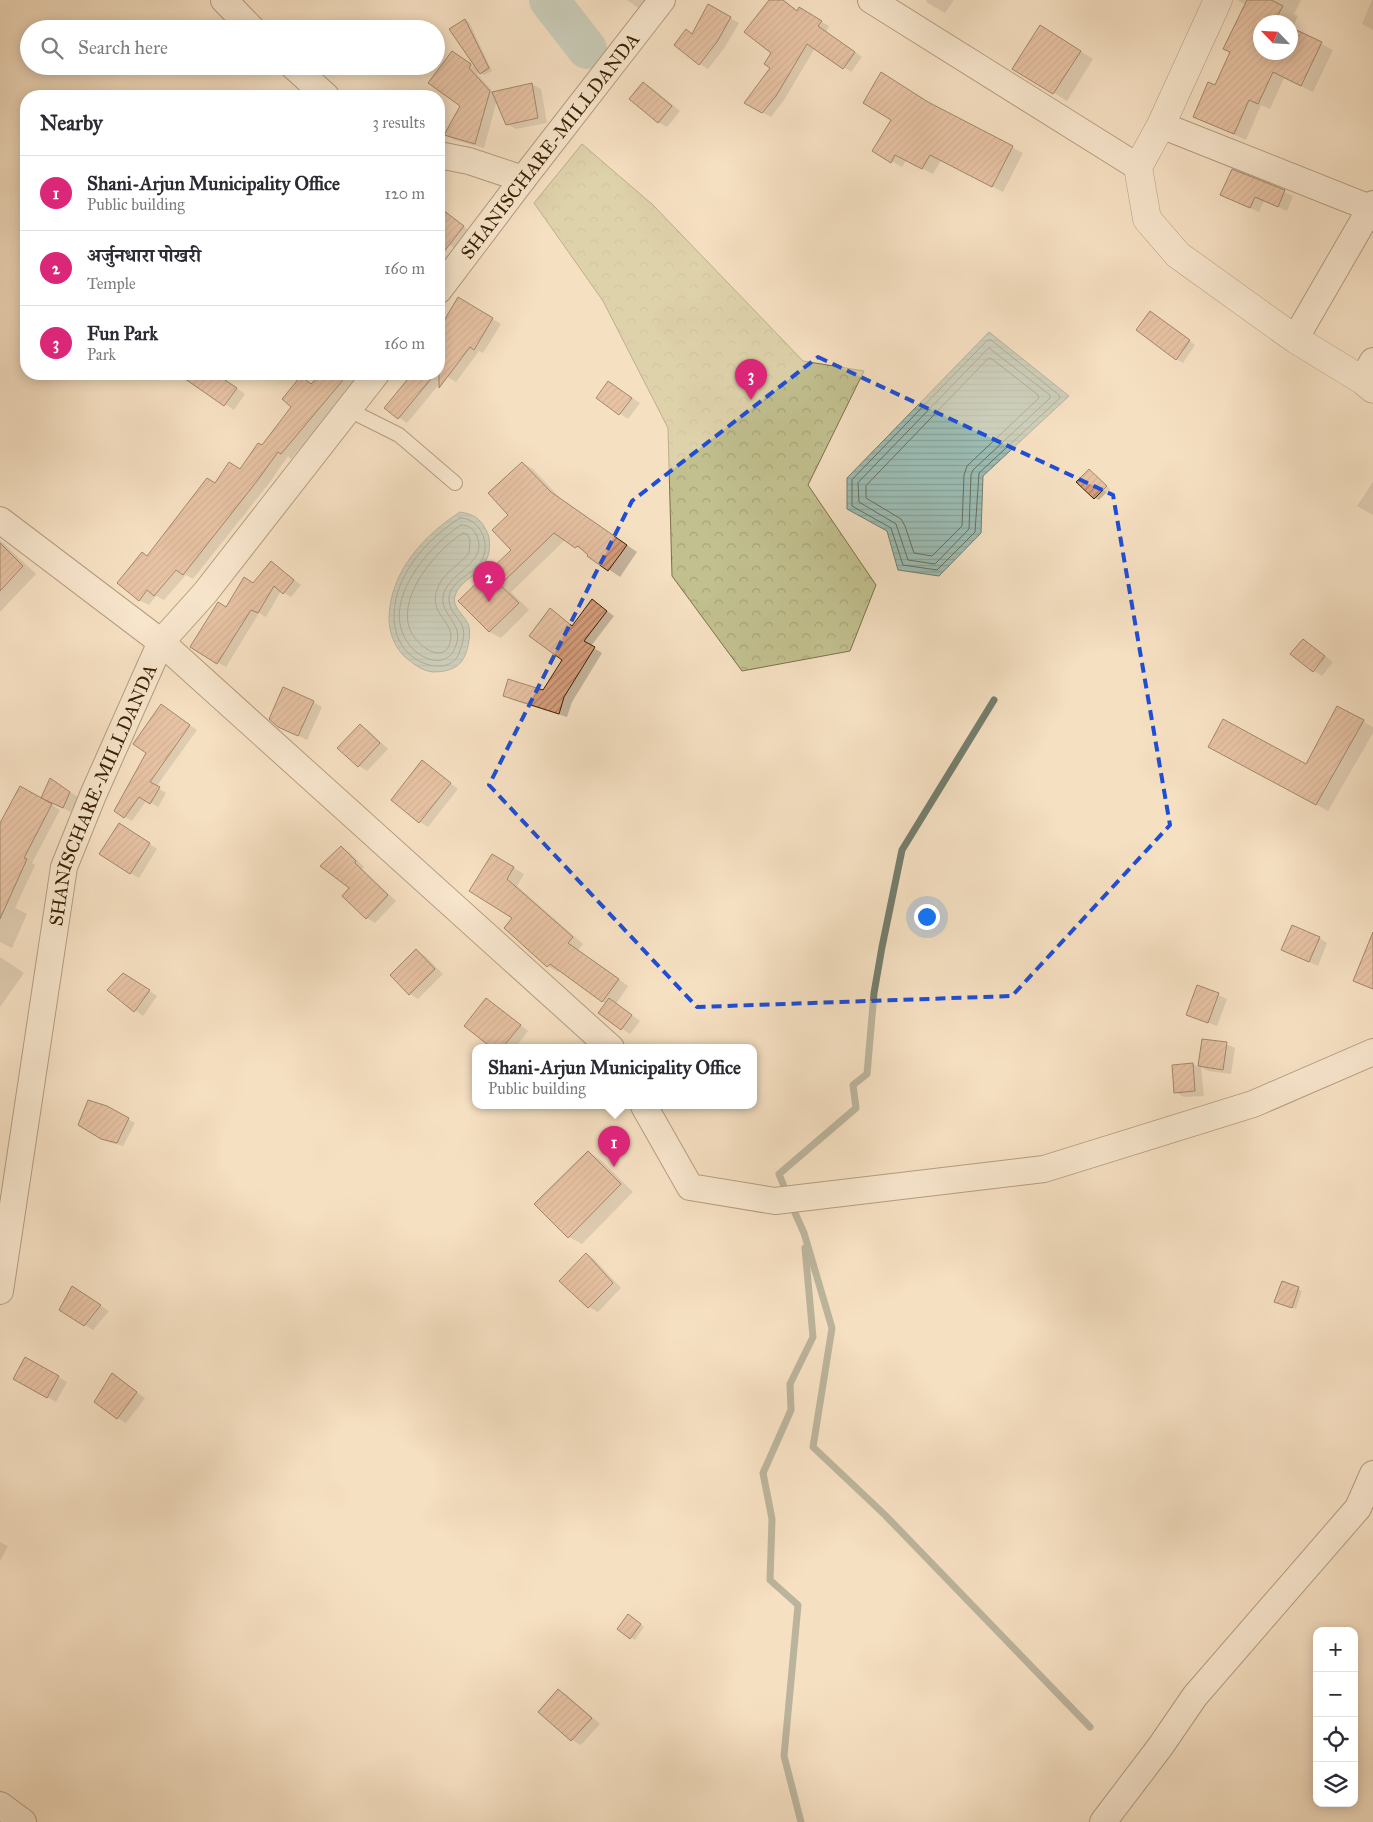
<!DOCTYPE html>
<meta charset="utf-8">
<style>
:root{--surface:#fff;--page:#f7f7f7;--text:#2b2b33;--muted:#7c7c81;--line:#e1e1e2;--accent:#db2777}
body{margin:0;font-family:"IM FELL Great Primer","Noto Serif Devanagari",serif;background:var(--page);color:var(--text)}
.controls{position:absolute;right:15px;bottom:15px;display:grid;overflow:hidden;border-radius:10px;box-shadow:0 2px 12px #0003}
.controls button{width:45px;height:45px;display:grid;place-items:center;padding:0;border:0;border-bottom:1px solid var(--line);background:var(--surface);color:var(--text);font:25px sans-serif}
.compass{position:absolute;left:1253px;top:15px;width:45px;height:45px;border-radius:50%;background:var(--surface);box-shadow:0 2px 12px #0003;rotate:295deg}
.you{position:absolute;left:926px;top:916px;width:18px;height:18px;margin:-12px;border:4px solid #fff;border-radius:50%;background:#1a73e8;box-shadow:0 0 0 8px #1a73e833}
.badge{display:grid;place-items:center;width:32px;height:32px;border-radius:50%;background:var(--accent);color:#fff;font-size:16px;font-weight:700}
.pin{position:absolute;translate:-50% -41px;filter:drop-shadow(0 1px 2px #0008)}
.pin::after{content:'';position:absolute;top:26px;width:18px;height:15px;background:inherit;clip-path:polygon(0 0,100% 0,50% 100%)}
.popup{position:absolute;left:472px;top:1044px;width:285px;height:65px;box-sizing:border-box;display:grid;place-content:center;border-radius:10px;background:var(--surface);filter:drop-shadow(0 1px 4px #0005);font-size:16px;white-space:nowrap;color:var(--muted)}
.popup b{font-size:19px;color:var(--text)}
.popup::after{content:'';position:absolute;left:50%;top:100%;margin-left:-10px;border:10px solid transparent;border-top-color:var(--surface)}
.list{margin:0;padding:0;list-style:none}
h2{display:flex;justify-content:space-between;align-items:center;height:65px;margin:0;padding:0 20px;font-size:21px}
h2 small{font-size:16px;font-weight:400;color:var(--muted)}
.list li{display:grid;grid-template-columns:32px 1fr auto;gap:15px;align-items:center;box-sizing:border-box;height:75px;padding:0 20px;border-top:1px solid var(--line)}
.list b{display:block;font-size:19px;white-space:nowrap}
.list p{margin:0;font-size:16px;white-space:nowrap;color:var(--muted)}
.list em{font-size:16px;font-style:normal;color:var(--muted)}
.icon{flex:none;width:28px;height:28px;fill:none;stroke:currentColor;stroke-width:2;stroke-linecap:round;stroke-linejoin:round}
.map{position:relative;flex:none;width:1373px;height:1822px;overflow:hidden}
.search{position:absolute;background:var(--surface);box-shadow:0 2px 12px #0003;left:20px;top:20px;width:425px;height:55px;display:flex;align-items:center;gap:12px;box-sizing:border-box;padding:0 18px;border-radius:28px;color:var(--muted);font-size:19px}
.panel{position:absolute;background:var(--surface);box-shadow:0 2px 12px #0003;left:20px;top:90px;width:425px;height:290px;border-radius:20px}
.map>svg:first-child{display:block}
.park{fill:url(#park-crowns);stroke:#7d7048}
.water{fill:url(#water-rules);stroke:#747e6d}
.shadow{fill:#0003;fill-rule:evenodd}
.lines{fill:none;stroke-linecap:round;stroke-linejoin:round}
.shore{stroke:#6a6e5a;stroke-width:1}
.stream{stroke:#747e6d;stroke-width:7}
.river{stroke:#9cbdb5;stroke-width:40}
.building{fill:url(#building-hatch);stroke:#381f00}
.service-casing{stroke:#674f30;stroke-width:16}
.minor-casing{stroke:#674f30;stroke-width:28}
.tertiary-casing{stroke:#674f30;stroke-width:29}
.service{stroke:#f8ebd7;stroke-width:14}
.minor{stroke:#f8ebd7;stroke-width:26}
.tertiary{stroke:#f8ebd7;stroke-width:28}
.marked{fill:none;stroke:#1d4ed8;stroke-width:4;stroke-dasharray:10 6;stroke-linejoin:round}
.labels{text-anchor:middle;stroke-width:4;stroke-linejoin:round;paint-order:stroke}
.street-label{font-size:19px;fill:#381f00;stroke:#f8ebd7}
</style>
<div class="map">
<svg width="1373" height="1822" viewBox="0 0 1373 1822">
<defs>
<pattern id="park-crowns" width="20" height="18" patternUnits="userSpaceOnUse" patternTransform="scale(1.25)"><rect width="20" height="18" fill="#c2c08f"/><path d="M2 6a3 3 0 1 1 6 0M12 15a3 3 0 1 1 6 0" fill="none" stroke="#a7a57a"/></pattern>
<pattern id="water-rules" width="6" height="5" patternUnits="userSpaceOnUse" patternTransform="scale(1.25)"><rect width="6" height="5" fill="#9cbdb5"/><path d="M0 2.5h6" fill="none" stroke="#87a29a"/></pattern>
<pattern id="building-hatch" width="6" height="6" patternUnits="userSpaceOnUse" patternTransform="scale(1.25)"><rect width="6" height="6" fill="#d59d7c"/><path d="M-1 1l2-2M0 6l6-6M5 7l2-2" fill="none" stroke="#ae7f63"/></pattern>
</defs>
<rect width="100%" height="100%" fill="#f5e0c2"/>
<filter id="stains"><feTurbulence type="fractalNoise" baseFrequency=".004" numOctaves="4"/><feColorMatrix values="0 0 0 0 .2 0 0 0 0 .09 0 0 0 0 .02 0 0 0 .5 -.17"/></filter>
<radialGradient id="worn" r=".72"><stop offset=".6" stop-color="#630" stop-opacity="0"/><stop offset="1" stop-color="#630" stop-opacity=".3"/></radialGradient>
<path class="park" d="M582 144 653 205 803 361 864 371 808 485 876 585 850 651 742 671 672 576 668 428 603 301 534 203Z"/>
<g class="water">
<path d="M989 332 1069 396 983 476 981 533 939 576 898 570 887 531 847 509V478Z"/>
<path d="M460 512C473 514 480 518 486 530 490 536 490 545 489 552 484 576 460 578 455 596 451 607 466 616 469 626 471 635 468 654 461 662 455 670 443 672 433 672 422 671 412 663 404 656 394 646 389 632 389 618 390 572 423 536 460 512Z"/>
</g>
<g class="shadow">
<path d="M627 0H655L645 13Z"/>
<path d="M771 0H783L798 11 799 9 829 26 826 32 862 57 851 72 815 48 784 100 771 117 746 103 772 67Z"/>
<path d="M927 0H954L945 13 926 2Z"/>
<path d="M1237 0H1301L1294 14 1298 16 1292 29 1333 50 1313 92 1284 78 1270 109 1261 105 1246 140 1195 117 1216 87 1231 52 1246 5ZM1260 22H1290V52H1260Z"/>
<path d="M1372 0H1373V30L1362 24Z"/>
<path d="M709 6 739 23 725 47 708 69 700 64Z"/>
<path d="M465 20 469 22 492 71 484 75 479 71 477 74 494 93 532 84 541 89 547 123 516 129 507 124 497 100 484 148 454 140 446 135 462 106 461 58 478 69Z"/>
<path d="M1053 34 1093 59 1067 101 1014 68Z"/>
<path d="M644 83 652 88 680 111 667 127 658 122Z"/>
<path d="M933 106 1023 153 1003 192 941 160 933 174 906 160 902 167 873 150Z"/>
<path d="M1232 171 1293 196 1287 211 1264 201 1259 212 1230 199Z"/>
<path d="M440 209 471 232 457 250 439 238Z"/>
<path d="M459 299 501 324 483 353 479 351 456 382 446 376 407 423 386 408 413 374H439V332Z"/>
<path d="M1157 317 1195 345 1183 363 1176 359Z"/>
<path d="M201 374H216L245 394 234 410 194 383Z"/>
<path d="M322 374H362L291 459 288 456 267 486 193 579 186 575 164 600 156 596 149 605 139 600 148 557 215 485 241 470 262 446 293 406 301 378 313 385Z"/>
<path d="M609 382 640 403 628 419 597 398Z"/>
<path d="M522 463 533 469 562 500 637 552 620 577 589 556 590 555 565 540 511 592 529 610 501 638 490 632 460 601 513 550 510 515Z"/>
<path d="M1089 470 1110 489 1099 500 1095 498Z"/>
<path d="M1373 482V515L1357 506Z"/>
<path d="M0 540 36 574 0 612Z"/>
<path d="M272 562 301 585 291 597 281 591 266 617 259 613 226 667 192 647 226 608 253 584Z"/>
<path d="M600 606 614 616 591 646 602 653 572 702 567 717 512 700 504 695 543 692 563 659 550 609 573 626Z"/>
<path d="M1303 640 1333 662 1322 676 1314 671Z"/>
<path d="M313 702 322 707 307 740 279 726Z"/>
<path d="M1338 708 1373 727V733L1328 811 1222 753 1307 766Z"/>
<path d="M168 710 197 730 156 787 166 793 158 807 147 800 132 821 115 811 148 753Z"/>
<path d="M360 725 368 730 388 749 367 771 359 766 339 748Z"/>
<path d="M422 762 458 789 428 827 420 822Z"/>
<path d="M59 785 78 797 71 812 48 801 47 802 60 810 32 863 35 865 15 908 27 914 12 948 0 942V831Z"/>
<path d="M128 829 157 849 139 878 130 873Z"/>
<path d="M341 847 349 852 364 867 362 869 396 901 375 923 367 918 351 888Z"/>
<path d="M493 856 524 874 517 886 583 944 578 950 628 986 616 1004 640 1021 630 1034 600 1013 606 1004 560 970 558 972 548 966 514 918Z"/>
<path d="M1319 938 1327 943 1318 966 1282 950Z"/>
<path d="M416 951 425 956 443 974 418 999 410 994 392 975Z"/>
<path d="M0 957 24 973 0 1007Z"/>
<path d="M132 980 157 996 143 1016 109 990Z"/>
<path d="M1198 986 1227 999 1217 1026 1188 1014Z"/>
<path d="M487 999 528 1031 515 1048H494L466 1025Z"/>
<path d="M1203 1040 1226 1044 1235 1048 1231 1074 1208 1071 1201 1067 1204 1096 1184 1097 1175 1092 1193 1064 1199 1068Z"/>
<path d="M106 1107 135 1123 123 1146 108 1142 80 1125Z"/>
<path d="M588 1152 601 1160 633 1192 582 1244 569 1237Z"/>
<path d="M586 1254 594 1259 621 1288 598 1312 589 1307 561 1281Z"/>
<path d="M1282 1283 1302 1291 1296 1309 1280 1304Z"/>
<path d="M81 1293 109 1311 93 1330 61 1310Z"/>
<path d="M26 1359 67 1382 56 1402 15 1378Z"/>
<path d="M112 1375 145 1398 126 1423 118 1418Z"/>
<path d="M0 1542 8 1546 0 1561Z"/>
<path d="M632 1617 644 1627 635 1640 618 1629Z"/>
<path d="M559 1690 567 1695 600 1724 581 1745 572 1740 540 1712Z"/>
</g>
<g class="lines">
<g class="shore">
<path d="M988 340H991L1059 395 1060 398 979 473 975 532 937 570 903 565 891 528 852 506V480Z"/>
<path d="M989 348 1050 395V398L973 470 971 475 969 529 935 564 908 560 896 524 859 502 858 483Z"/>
<path d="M989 358 992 359 1038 395 1039 398 967 466 964 475 962 526 932 556 914 553 905 526 901 519 866 498V486Z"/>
<path d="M460 518C480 518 491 543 482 560 474 574 451 580 449 597 448 621 474 617 459 653 457 660 450 665 442 666 429 667 418 662 408 653 398 643 394 629 394 615 395 574 427 539 460 518Z"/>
<path d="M461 525C469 525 472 528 476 534 490 562 451 571 444 593 437 614 465 623 456 645 454 650 453 654 448 657 441 662 434 661 426 658 415 653 408 645 403 634 386 595 431 544 461 525Z"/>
<path d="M463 533 467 534 470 540 469 553C459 566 442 573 437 590 429 612 451 621 451 636 449 669 415 647 409 627 399 594 437 549 463 533Z"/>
</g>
<g class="stream">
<path d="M787 1194 779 1174 856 1108 853 1085 867 1074 874 993 882 947 902 850 994 700"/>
<path d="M791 1204 804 1233 832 1328 813 1447 885 1515 1090 1727"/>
<path d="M801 1822 784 1756 798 1605 770 1580 772 1519 763 1473 791 1410 790 1384 813 1337 805 1248"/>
</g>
<path class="river" d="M549 0 587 49"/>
</g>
<g class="building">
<path d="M769 0H783L797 11 799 7 822 21 818 26 855 52 843 69 807 44 776 96 762 113 744 103 770 68 764 64 771 53 744 32Z"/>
<path d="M1247 0H1271L1283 6 1275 20 1281 22H1260V52H1290V27L1322 42 1301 86 1273 72 1258 104 1249 100 1234 134 1193 117 1208 82 1215 85 1230 52 1223 49Z"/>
<path d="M708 4 731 17 717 42 699 65 674 45 686 29 692 34Z"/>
<path d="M465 19 489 68 480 74 449 29Z"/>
<path d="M1040 25 1081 51 1053 94 1012 69Z"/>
<path d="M452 51 471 64 469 68 490 91 475 144 444 135 460 106 428 83Z"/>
<path d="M881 72 928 102 1013 146 992 187 930 155 922 169 895 155 891 163 872 151 891 120 863 103Z"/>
<path d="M643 82 672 106 658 123 629 99Z"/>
<path d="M532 83 538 118 506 125 492 92Z"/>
<path d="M1232 169 1285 190 1278 207 1255 197 1250 208 1220 195Z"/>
<path d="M439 207 464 226 439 258Z"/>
<path d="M458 297 493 318 474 350 470 347 439 388V329Z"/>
<path d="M1150 311 1190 340 1176 360 1136 330Z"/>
<path d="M178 374H216L237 388 224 406Z"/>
<path d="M320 374H348L281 454 278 452 257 481 183 575 176 570 154 596 147 590 139 601 117 583 142 552 147 556 207 478 215 483 229 462 240 469 258 443 262 445 291 407 282 399 301 376 311 384Z"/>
<path d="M412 374H435L398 419 384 408Z"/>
<path d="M608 381 632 398 619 415 596 398Z"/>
<path d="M522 462 551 492 627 545 608 571 587 556 588 555 578 546 575 548 554 533 500 585 519 603 489 632 458 601 511 550 492 530 508 515 488 493Z"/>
<path d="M1089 469 1107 486 1094 499 1076 482Z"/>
<path d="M0 543 23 566 0 591Z"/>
<path d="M271 561 294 580 283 594 274 586 258 613 251 610 217 664 190 647 218 602 226 607 244 577 253 583Z"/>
<path d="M592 599 607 611 584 641 595 647 564 697 559 714 503 696 508 679 543 690 562 660 529 636 550 608 572 626Z"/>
<path d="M1303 639 1325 656 1313 672 1290 654Z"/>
<path d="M283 687 314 701 298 736 278 727 269 719Z"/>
<path d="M161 704 190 725 150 782 160 787 150 804 139 797 124 818 114 811 146 753 133 744Z"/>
<path d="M1337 706 1364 720 1316 805 1208 747 1223 719 1306 764Z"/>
<path d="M360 724 380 743 358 767 337 748Z"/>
<path d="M422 760 451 783 419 823 391 800Z"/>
<path d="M50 778 70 792 63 808 41 798Z"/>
<path d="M20 786 52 804 24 858 27 859 0 919V823Z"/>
<path d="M119 823 150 843 130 874 99 854Z"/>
<path d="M341 846 356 861 355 863 388 895 366 919 342 896 349 888 320 866Z"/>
<path d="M492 854 514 867 507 879 573 937 568 943 619 979 602 1002 550 964 547 967 504 928 512 918 469 891Z"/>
<path d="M1292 925 1320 937 1309 962 1281 950Z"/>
<path d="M1373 932V989L1353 981Z"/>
<path d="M416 949 435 969 409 995 390 975Z"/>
<path d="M123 973 150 990 134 1012 107 990Z"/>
<path d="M1197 985 1219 993 1208 1023 1186 1015Z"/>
<path d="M486 998 521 1025 502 1048H492L464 1026Z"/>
<path d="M609 998 632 1015 621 1030 598 1013Z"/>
<path d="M1202 1039 1227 1042 1223 1070 1198 1066Z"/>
<path d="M1193 1063 1195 1091 1174 1093 1172 1065Z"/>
<path d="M88 1100 107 1106 129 1118 117 1143 101 1139 78 1125Z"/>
<path d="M588 1151 621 1184 568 1238 534 1204Z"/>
<path d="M586 1253 613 1283 588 1308 559 1281Z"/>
<path d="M1282 1281 1299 1287 1292 1308 1274 1302Z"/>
<path d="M72 1286 101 1305 84 1326 59 1310Z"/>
<path d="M25 1357 59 1376 47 1398 13 1379Z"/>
<path d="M112 1373 137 1392 117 1419 94 1402Z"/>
<path d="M628 1614 641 1624 630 1639 617 1629Z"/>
<path d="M558 1689 592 1718 571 1741 538 1712Z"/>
</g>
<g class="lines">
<g class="service-casing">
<path id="service" d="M349 410 399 435 455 483"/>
</g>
<g class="minor-casing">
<g id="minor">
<path d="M224 0 252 29"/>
<path d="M871 0 1138 167"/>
<path d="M293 66 326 96"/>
<path d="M1161 125 1370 208"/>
<path d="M439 155 469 161 523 179"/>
<path id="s1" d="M439 290 523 179 662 0"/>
<path d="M1295 339 1373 204"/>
<path d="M1362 380 1373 361"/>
<path d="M0 520 161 642 611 1048"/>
<path d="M644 1106 690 1187 775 1201 1044 1169 1253 1104 1373 1052"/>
<path id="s2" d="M0 1291 64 867 93 795 161 642 205 593 376 374"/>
<path d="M0 1805 23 1822"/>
<path d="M1103 1822 1160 1747 1195 1696 1358 1508 1373 1474"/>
</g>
</g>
<g class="tertiary-casing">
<path id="tertiary" d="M1218 0 1161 125 1138 167 1147 219 1178 255 1295 339 1362 380 1373 389"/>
</g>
<use href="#service" class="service"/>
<use href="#minor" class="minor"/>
<use href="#tertiary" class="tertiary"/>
</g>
<path d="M0 0H1373V1822H0ZM818 357 1113 495 1170 825 1012 996 697 1007 489 785 632 501Z" fill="#f5e0c2" fill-opacity=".55" fill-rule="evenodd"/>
<path class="marked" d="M818 357 1113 495 1170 825 1012 996 697 1007 489 785 632 501Z"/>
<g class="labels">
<g class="street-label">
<text dy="7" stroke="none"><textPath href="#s1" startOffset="182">SHANISCHARE-MILLDANDA</textPath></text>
<text dy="7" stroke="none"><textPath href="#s2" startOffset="509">SHANISCHARE-MILLDANDA</textPath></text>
</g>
</g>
<rect width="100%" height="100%" filter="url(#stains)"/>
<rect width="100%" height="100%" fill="url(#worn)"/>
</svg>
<div class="controls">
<button>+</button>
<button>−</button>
<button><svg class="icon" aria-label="locate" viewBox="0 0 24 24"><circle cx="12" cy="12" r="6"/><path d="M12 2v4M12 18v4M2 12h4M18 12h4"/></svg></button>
<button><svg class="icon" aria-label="layers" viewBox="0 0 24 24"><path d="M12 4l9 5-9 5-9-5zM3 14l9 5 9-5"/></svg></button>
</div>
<svg class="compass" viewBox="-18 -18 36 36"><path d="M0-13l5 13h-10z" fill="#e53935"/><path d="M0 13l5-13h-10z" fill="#7c7c81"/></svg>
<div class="you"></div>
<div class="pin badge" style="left:614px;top:1167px">1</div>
<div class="popup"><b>Shani-Arjun Municipality Office</b>Public building</div>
<div class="pin badge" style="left:489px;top:602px">2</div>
<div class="pin badge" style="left:751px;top:400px">3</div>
<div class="search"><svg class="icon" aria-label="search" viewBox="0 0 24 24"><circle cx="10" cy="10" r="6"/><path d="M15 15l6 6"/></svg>Search here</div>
<section class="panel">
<h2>Nearby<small>3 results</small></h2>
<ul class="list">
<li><span class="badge">1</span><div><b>Shani-Arjun Municipality Office</b><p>Public building</p></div><em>120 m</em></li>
<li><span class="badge">2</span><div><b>अर्जुनधारा पोखरी</b><p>Temple</p></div><em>160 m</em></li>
<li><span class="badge">3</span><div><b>Fun Park</b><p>Park</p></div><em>160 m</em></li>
</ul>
</section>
</div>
